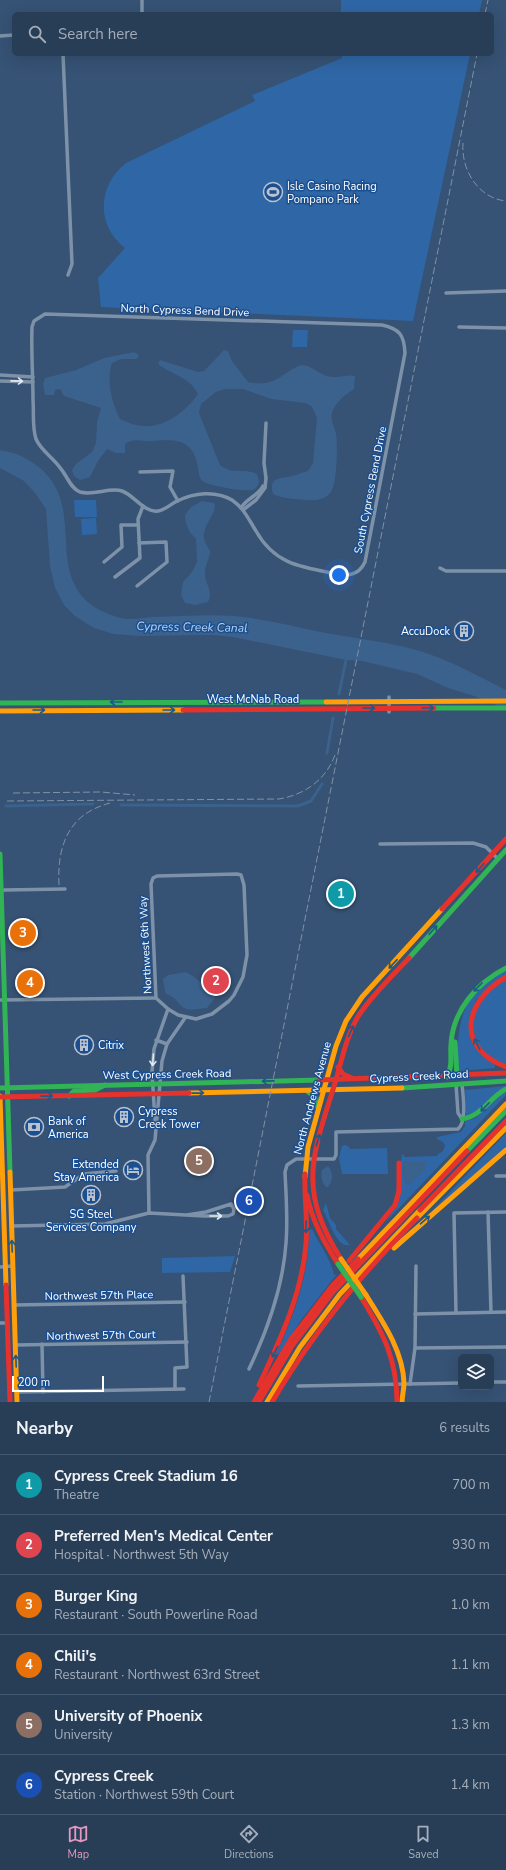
<!DOCTYPE html>
<meta charset="utf-8">
<style>
:root{--surface:#283e57;--page:#30455d;--text:#f1f3f6;--muted:#a5aeba;--line:#44576d;--accent:#e797bd}
body{margin:0;font-family:"Nunito Sans",sans-serif;background:var(--page);color:var(--text)}
.controls{position:absolute;right:12px;bottom:12px;display:grid;overflow:hidden;border-radius:6px;box-shadow:0 4px 16px #0002}
.controls button{width:36px;height:36px;display:grid;place-items:center;padding:0;border:0;border-bottom:1px solid var(--line);background:var(--surface);color:var(--text);font:20px sans-serif}
.scale{position:absolute;left:12px;bottom:10px;width:92px;box-sizing:border-box;padding-left:4px;border:2px solid #fff;border-top:0;font-size:11px;line-height:14px;white-space:nowrap;color:#fff;-webkit-text-stroke:3px #1b4f8f;paint-order:stroke}
.you{position:absolute;left:339px;top:575px;width:14px;height:14px;margin:-10px;border:3px solid #fff;border-radius:50%;background:#1a73e8;box-shadow:0 0 0 6px #1a73e833}
.badge{display:grid;place-items:center;width:26px;height:26px;border-radius:50%;background:var(--accent);color:#fff;font-size:13px;font-weight:700}
.pin{position:absolute;translate:-50% -50%;border:2px solid #fff;box-shadow:0 1px 4px #0006}
.list{margin:0;padding:0;list-style:none}
h2{display:flex;justify-content:space-between;align-items:center;height:52px;margin:0;padding:0 16px;font-size:17px}
h2 small{font-size:13px;font-weight:400;color:var(--muted)}
.list li{display:grid;grid-template-columns:26px 1fr auto;gap:12px;align-items:center;box-sizing:border-box;height:60px;padding:0 16px;border-top:1px solid var(--line)}
.list b{display:block;font-size:15px;white-space:nowrap}
.list p{margin:0;font-size:13px;white-space:nowrap;color:var(--muted)}
.list em{font-size:13px;font-style:normal;color:var(--muted)}
.icon{flex:none;width:22px;height:22px;fill:none;stroke:currentColor;stroke-width:2;stroke-linecap:round;stroke-linejoin:round}
.map{position:relative;flex:none;width:506px;height:1402px;overflow:hidden}
.search{position:absolute;background:var(--surface);box-shadow:0 4px 16px #0002;left:12px;right:12px;top:12px;height:44px;display:flex;align-items:center;gap:10px;box-sizing:border-box;padding:0 14px;border-radius:6px;color:var(--muted);font-size:15px}
.sheet{height:412px;background:var(--surface)}
nav{display:flex;justify-content:space-around;align-items:center;box-sizing:border-box;height:56px;border-top:1px solid var(--line);background:var(--surface);font-size:11px;color:var(--muted)}
nav a{display:grid;justify-items:center;gap:2px}
nav .on{color:var(--accent)}
.map>svg:first-child{display:block}
.green{fill:#2f66a5;fill-rule:evenodd}
.water{fill:#3b618d}
.lines{fill:none;stroke-linecap:round;stroke-linejoin:round}
.canal{stroke:#3b618d;stroke-width:3}
.street{stroke:#7d92a8;stroke-width:3.5}
.fast{stroke:#30b455;stroke-width:5}
.slow{stroke:#ff9f0a;stroke-width:5}
.jam{stroke:#e5322d;stroke-width:5}
.rail{stroke:#7e92a7;stroke-width:1;stroke-dasharray:7 3;stroke-linecap:butt}
.fast-bridge{stroke:#30b455;stroke-width:5}
.slow-bridge{stroke:#ff9f0a;stroke-width:5}
.oneway{stroke:#e5e9ee}
.oneway2{stroke:#1d5989}
.labels{text-anchor:middle;stroke-width:3;stroke-linejoin:round;paint-order:stroke}
.poi-label{font-size:11px;fill:#fff;stroke:#1b4f8f;text-anchor:start}
.street-label{font-size:11px;fill:#fff;stroke:#1b4f8f}
.water-label{font-size:12px;font-style:italic;fill:#b5d3f5;stroke:#1b4f8f}
</style>
<div class="map">
<svg width="506" height="1402" viewBox="0 0 506 1402">
<rect width="100%" height="100%" fill="#365274"/>
<g class="green">
<path d="M341 0H482L479 14H341Z"/>
<path d="M342 54H470L413 321 101 307 98 278 125 248C95 225 98 185 126 163L255 101 252 95 342 58Z"/>
<path d="M293 330H308L307 347H292Z"/>
<path d="M74 500H96L97 517H75Z"/>
<path d="M96 518 97 534 82 535 81 519Z"/>
<path d="M506 970V975L476 1000 471 1036 495 1065V1068L458 1071C457 1022 459 996 506 970Z"/>
<path d="M506 979V1065C480 1056 466 1033 477 1006 481 994 496 986 506 979Z"/>
<path d="M506 1086 479 1110 466 1116 465 1090Z"/>
<path d="M506 1091V1095L385 1223 393 1211 402 1155 404 1154V1157L437 1156 438 1154 443 1151 445 1146 443 1142 437 1139V1137L461 1132 465 1126V1121L476 1118 497 1097ZM406 1161H427L407 1185 404 1176 403 1163Z"/>
<path d="M506 1133V1146L434 1211 433 1210Z"/>
<path d="M345 1145 348 1146 350 1149 387 1148 388 1174H342L339 1158 342 1146Z"/>
<path d="M326 1203 330 1218 336 1225V1229L350 1245C336 1249 329 1219 323 1210Z"/>
<path d="M312 1229C319 1244 331 1259 334 1275L337 1274 301 1320 278 1356 276 1354C295 1314 309 1274 309 1230Z"/>
<path d="M235 1256 230 1272 162 1273V1258Z"/>
</g>
<g class="water">
<path d="M224 350 228 351 232 361 248 382C266 386 273 382 288 372 292 369 297 366 302 365 311 365 319 374 327 376 337 379 345 374 355 376L354 389C345 395 335 402 332 413 330 420 335 427 336 434 338 444 337 484 331 492 325 500 315 501 306 500 295 499 283 499 273 494 268 476 281 479 292 476 297 475 303 472 308 471L313 463 317 418 312 407 306 403 271 399 243 389H225L216 392 201 404 199 413 220 465C234 476 243 467 257 474L259 481C258 485 257 489 252 490 246 492 210 486 204 482 199 479 199 474 198 469 194 439 177 439 151 441 141 442 135 437 125 444V453H116L107 449 98 461 90 477 80 480 74 476 72 470 76 464 92 452 96 443 97 422 101 408 64 396 60 389 55 390 54 395H45L43 384 45 378 76 370 104 358 134 352 139 355 137 359H121L112 363C106 381 112 403 120 419 127 422 136 426 143 426 165 428 186 411 198 394 190 377 172 375 158 364L160 360 198 372 204 371Z"/>
<path d="M0 450C15 452 28 458 40 468 88 508 42 576 98 609 105 613 113 616 121 618 131 620 143 618 153 617 180 616 208 614 235 616 264 619 293 626 321 632 354 638 388 642 420 651 450 660 478 676 506 690V709L474 696 448 688 417 674 362 661 346 660 233 637 212 635 139 636 113 634 94 628 75 616 64 605 55 588 50 566 46 509 35 493 24 481 0 468Z"/>
<path d="M202 501 214 503 215 505C215 515 205 523 204 534 203 541 207 545 210 551 211 554 205 567 205 572 204 583 214 591 208 602L195 605 185 603 181 595 183 582 192 572 197 562 196 538C189 534 185 523 185 515L191 507Z"/>
<path d="M186 972C197 978 205 986 215 992V998L207 1008C190 1009 187 1014 176 1000 173 996 168 996 165 992L163 979 168 975Z"/>
<path d="M406 1161H427L426 1169 409 1185H407L404 1176 403 1163Z"/>
<path d="M328 1166C333 1172 334 1180 328 1187H326C321 1182 321 1177 322 1170Z"/>
</g>
<g class="lines">
<g class="canal">
<path d="M339 694 346 660"/>
<path d="M327 753 333 718"/>
<path d="M121 805 298 806 311 801 322 784"/>
<path d="M6 806 93 804"/>
</g>
<g class="street">
<path d="M142 0V14"/>
<path d="M0 36 14 35"/>
<path d="M63 54 72 264 68 275"/>
<path d="M446 293 506 291"/>
<path d="M45 314 382 325C400 329 404 335 405 353L365 562C358 577 346 576 332 573 299 567 274 563 256 531 249 520 244 508 232 500 215 490 194 493 177 501 171 504 165 510 158 511 144 513 134 495 122 491 109 487 94 496 80 492 71 489 67 476 61 469 54 458 41 451 36 439 32 427 34 412 33 400 33 375 31 351 32 327L34 321Z"/>
<path d="M459 327 506 328"/>
<path d="M0 375 33 377"/>
<path d="M0 381 33 382"/>
<path d="M140 472 173 471 170 487 178 501"/>
<path d="M241 508C247 498 258 496 263 486"/>
<path d="M243 510 256 500 265 488 266 478 264 463 266 423"/>
<path d="M104 562 122 547 121 525H138"/>
<path d="M440 568 446 571H506"/>
<path d="M115 577 140 558 138 519 143 506"/>
<path d="M137 586 167 562 166 542 139 543"/>
<path d="M389 697V712"/>
<path d="M380 844 473 843 486 847 498 859"/>
<path d="M237 874 241 875 244 885 247 955 243 977 234 995 229 1001 212 1014 196 1019 178 1015 168 1009 156 998 151 884 153 878 157 876Z"/>
<path d="M0 892 4 890 65 889"/>
<path d="M0 1000 156 998"/>
<path d="M156 1040 167 1044"/>
<path d="M456 1084 458 1113 462 1119"/>
<path d="M155 1121 152 1072 154 1049 168 1009"/>
<path d="M496 1176H506"/>
<path d="M11 1190 65 1187 84 1174 116 1171"/>
<path d="M488 1212 491 1312"/>
<path d="M149 1213 148 1155 155 1140 162 1061 167 1044 185 1018"/>
<path d="M12 1226 105 1224 149 1213 204 1216H228L233 1214 234 1209 231 1204 206 1212 187 1215"/>
<path d="M0 1267 13 1266"/>
<path d="M14 1305 185 1302"/>
<path d="M456 1313 454 1213 506 1212"/>
<path d="M415 1314 506 1312"/>
<path d="M0 1323H8"/>
<path d="M42 1344 43 1392"/>
<path d="M15 1345 187 1342"/>
<path d="M415 1348 506 1347"/>
<path d="M249 1369C268 1329 283 1287 286 1243 288 1219 286 1195 285 1172L287 1165 296 1159H334L336 1155V1132L458 1129C467 1122 463 1095 462 1084"/>
<path d="M491 1382H506"/>
<path d="M410 1384 415 1348 416 1266"/>
<path d="M298 1386 461 1383"/>
<path d="M175 1389V1368L187 1367 183 1276"/>
<path d="M17 1392 184 1389"/>
</g>
<g class="fast">
<path d="M0 703 326 702"/>
<path d="M434 708H506"/>
<path d="M0 854 10 1172"/>
<path d="M409 958 506 850"/>
<path d="M455 1042 457 1076"/>
<path d="M447 1077C453 1066 450 1056 451 1044 453 1010 477 983 506 968"/>
<path d="M0 1088 319 1080"/>
<path d="M402 1088 506 1081"/>
<path d="M307 1091 316 1098 318 1108"/>
<path d="M69 1096 74 1091 95 1090 105 1085"/>
<path d="M462 1119C482 1116 489 1098 506 1089"/>
<path d="M467 1151 506 1111"/>
</g>
<g class="slow">
<path d="M326 702 506 701"/>
<path d="M0 711 183 710"/>
<path d="M189 1093 402 1088"/>
<path d="M0 1096 6 1285"/>
<path d="M10 1172 17 1402"/>
<path d="M305 1177 308 1147 336 1046 346 1021 362 997 442 909"/>
<path d="M417 1218 506 1128"/>
<path d="M394 1248 506 1150"/>
<path d="M358 1259 506 1104"/>
<path d="M366 1295C383 1322 403 1351 404 1383 404 1390 402 1396 402 1402"/>
<path d="M267 1402 300 1347 340 1294 420 1210"/>
</g>
<g class="jam">
<path d="M183 710 434 708"/>
<path d="M442 909 506 839"/>
<path d="M506 977C464 1001 455 1048 506 1067"/>
<path d="M338 1067 343 1074 352 1078"/>
<path d="M319 1080 506 1073"/>
<path d="M0 1097 189 1093"/>
<path d="M307 1195C312 1221 324 1242 338 1264"/>
<path d="M420 1210 506 1121"/>
<path d="M341 1259C296 1188 313 1154 336 1080 342 1059 347 1034 359 1015 373 994 392 976 409 958"/>
<path d="M349 1261 395 1205 399 1191V1163"/>
<path d="M6 1285 10 1402"/>
<path d="M361 1297C383 1333 397 1359 397 1402"/>
<path d="M259 1385C280 1340 302 1294 306 1244 308 1221 304 1197 305 1174"/>
<path d="M254 1402 291 1339 332 1286 358 1259"/>
<path d="M259 1402 292 1346 333 1292 467 1151"/>
<path d="M272 1402C312 1334 361 1274 417 1218"/>
</g>
<g class="rail">
<path d="M485 14 488 0"/>
<path d="M463 143C461 170 478 198 506 201"/>
<path d="M13 793 101 792 135 795"/>
<path d="M7 801 279 799C304 795 326 780 335 755"/>
<path d="M59 885C57 846 68 814 110 803"/>
<path d="M209 1402 477 54"/>
</g>
<path class="fast-bridge" d="M338 1264 361 1297"/>
<path class="slow-bridge" d="M341 1259 366 1295"/>
</g>
<defs><path id="oneway-shaft" d="M-6 0H5M1.5-3L5.5 0L1.5 3" fill="none" stroke-width="1.6" stroke-linecap="round" stroke-linejoin="round"/></defs>
<g class="oneway">
<use href="#oneway-shaft" transform="translate(17 381) rotate(1)"/>
<use href="#oneway-shaft" transform="translate(153 1060) rotate(94)"/>
<use href="#oneway-shaft" transform="translate(216 1216)"/>
</g>
<g class="oneway2">
<use href="#oneway-shaft" transform="translate(116 702) rotate(180)"/>
<use href="#oneway-shaft" transform="translate(369 708)"/>
<use href="#oneway-shaft" transform="translate(428 708)"/>
<use href="#oneway-shaft" transform="translate(39 710)"/>
<use href="#oneway-shaft" transform="translate(169 710)"/>
<use href="#oneway-shaft" transform="translate(480 868) rotate(132)"/>
<use href="#oneway-shaft" transform="translate(433 930) rotate(-48)"/>
<use href="#oneway-shaft" transform="translate(393 964) rotate(133)"/>
<use href="#oneway-shaft" transform="translate(478 987) rotate(135)"/>
<use href="#oneway-shaft" transform="translate(351 1031) rotate(-66)"/>
<use href="#oneway-shaft" transform="translate(477 1044) rotate(-117)"/>
<use href="#oneway-shaft" transform="translate(268 1081) rotate(179)"/>
<use href="#oneway-shaft" transform="translate(198 1093) rotate(-1)"/>
<use href="#oneway-shaft" transform="translate(47 1096) rotate(-1)"/>
<use href="#oneway-shaft" transform="translate(485 1107) rotate(134)"/>
<use href="#oneway-shaft" transform="translate(318 1140) rotate(-73)"/>
<use href="#oneway-shaft" transform="translate(425 1220) rotate(-41)"/>
<use href="#oneway-shaft" transform="translate(306 1227) rotate(91)"/>
<use href="#oneway-shaft" transform="translate(12 1246) rotate(-92)"/>
<use href="#oneway-shaft" transform="translate(275 1352) rotate(117)"/>
<use href="#oneway-shaft" transform="translate(16 1361) rotate(-92)"/>
</g>
<defs>
<g id="stadium-ring" transform="scale(1)"><circle r="9.5" fill="#1b4f8f" stroke="#b9c2ce" stroke-width="1.5"/><path d="M0-5a6.5 5 0 1 0 0 10a6.5 5 0 1 0 0-10ZM-3.5-1.8h7v3.6h-7Z" fill="#b9c2ce"/></g>
<g id="building-ring" transform="scale(1)"><circle r="9.5" fill="#1b4f8f" stroke="#b9c2ce" stroke-width="1.5"/><path d="M-4-6H4V6H1V3H-1V6H-4ZM-2.5-4.3h1.7v1.8h-1.7ZM.8-4.3h1.7v1.8H.8ZM-2.5-1h1.7V.8h-1.7ZM.8-1h1.7V.8H.8Z" fill="#b9c2ce"/></g>
<g id="bank-ring" transform="scale(1)"><circle r="9.5" fill="#1b4f8f" stroke="#b9c2ce" stroke-width="1.5"/><path d="M-6-4H6V4H-6ZM0-2.3a2.3 2.3 0 1 0 0 4.6a2.3 2.3 0 1 0 0-4.6Z" fill="#b9c2ce"/></g>
<g id="hotel-ring" transform="scale(1)"><circle r="9.5" fill="#1b4f8f" stroke="#b9c2ce" stroke-width="1.5"/><path d="M-6-4.5h1.5V1H6V5H4.5V3h-9V5H-6ZM-4 0a1.8 1.8 0 1 1 3.6 0ZM.5 0V-2.5h3Q6-2.5 6 0Z" fill="#b9c2ce"/></g>
</defs>
<g fill-rule="evenodd">
<use href="#stadium-ring" x="273" y="192"/>
<use href="#building-ring" x="464" y="631"/>
<use href="#building-ring" x="84" y="1045"/>
<use href="#building-ring" x="124" y="1117"/>
<use href="#bank-ring" x="34" y="1127"/>
<use href="#hotel-ring" x="133" y="1170"/>
<use href="#building-ring" x="91" y="1195"/>
</g>
<g class="labels">
<g class="poi-label">
<text x="287" y="190">Isle Casino Racing<tspan x="287" dy="13">Pompano Park</tspan></text>
<text x="450" y="635" text-anchor="end">AccuDock</text>
<text x="98" y="1049">Citrix</text>
<text x="138" y="1115">Cypress<tspan x="138" dy="13">Creek Tower</tspan></text>
<text x="48" y="1125">Bank of<tspan x="48" dy="13">America</tspan></text>
<text x="119" y="1168" text-anchor="end">Extended<tspan x="119" dy="13">Stay America</tspan></text>
<text x="91" y="1218" text-anchor="middle">SG Steel<tspan x="91" dy="13">Services Company</tspan></text>
</g>
<g class="street-label">
<text transform="translate(185 310) rotate(2)" y="4">North Cypress Bend Drive</text>
<text transform="translate(370 490) rotate(-79)" y="4">South Cypress Bend Drive</text>
<text x="253" y="703">West McNab Road</text>
<text transform="translate(145 945) rotate(-93)" y="4">Northwest 6th Way</text>
<text transform="translate(167 1074) rotate(-1)" y="4">West Cypress Creek Road</text>
<text transform="translate(419 1076) rotate(-3)" y="4">Cypress Creek Road</text>
<text transform="translate(312 1098) rotate(-75)" y="4">North Andrews Avenue</text>
<text transform="translate(99 1295) rotate(-1)" y="4">Northwest 57th Place</text>
<text transform="translate(101 1335) rotate(-1)" y="4">Northwest 57th Court</text>
</g>
<g class="water-label">
<text transform="translate(192 627) rotate(1)" y="4">Cypress Creek Canal</text>
</g>
</g>
</svg>
<div class="controls">
<button><svg class="icon" aria-label="layers" viewBox="0 0 24 24"><path d="M12 4l9 5-9 5-9-5zM3 14l9 5 9-5"/></svg></button>
</div>
<div class="scale">200 m</div>
<div class="you"></div>
<div class="pin badge" style="left:341px;top:894px;background:#0f9aa8">1</div>
<div class="pin badge" style="left:216px;top:981px;background:#e0444e">2</div>
<div class="pin badge" style="left:23px;top:933px;background:#e8710a">3</div>
<div class="pin badge" style="left:30px;top:983px;background:#e8710a">4</div>
<div class="pin badge" style="left:199px;top:1161px;background:#8d6e63">5</div>
<div class="pin badge" style="left:249px;top:1201px;background:#1a4fb4">6</div>
<div class="search"><svg class="icon" aria-label="search" viewBox="0 0 24 24"><circle cx="10" cy="10" r="6"/><path d="M15 15l6 6"/></svg>Search here</div>
</div>
<section class="sheet">
<h2>Nearby<small>6 results</small></h2>
<ul class="list">
<li><span class="badge" style="background:#0f9aa8">1</span><div><b>Cypress Creek Stadium 16</b><p>Theatre</p></div><em>700 m</em></li>
<li><span class="badge" style="background:#e0444e">2</span><div><b>Preferred Men's Medical Center</b><p>Hospital · Northwest 5th Way</p></div><em>930 m</em></li>
<li><span class="badge" style="background:#e8710a">3</span><div><b>Burger King</b><p>Restaurant · South Powerline Road</p></div><em>1.0 km</em></li>
<li><span class="badge" style="background:#e8710a">4</span><div><b>Chili's</b><p>Restaurant · Northwest 63rd Street</p></div><em>1.1 km</em></li>
<li><span class="badge" style="background:#8d6e63">5</span><div><b>University of Phoenix</b><p>University</p></div><em>1.3 km</em></li>
<li><span class="badge" style="background:#1a4fb4">6</span><div><b>Cypress Creek</b><p>Station · Northwest 59th Court</p></div><em>1.4 km</em></li>
</ul>
</section>
<nav>
<a class="on"><svg class="icon" aria-label="map" viewBox="0 0 24 24"><path d="M3 6l6-2 6 2 6-2v14l-6 2-6-2-6 2zM9 4v14M15 6v14"/></svg>Map</a>
<a><svg class="icon" aria-label="directions" viewBox="0 0 24 24"><path d="M12 3l9 9-9 9-9-9zM9 14v-3h6M13 9l2 2-2 2"/></svg>Directions</a>
<a><svg class="icon" aria-label="saved" viewBox="0 0 24 24"><path d="M7 4h10v16l-5-4-5 4z"/></svg>Saved</a>
</nav>
